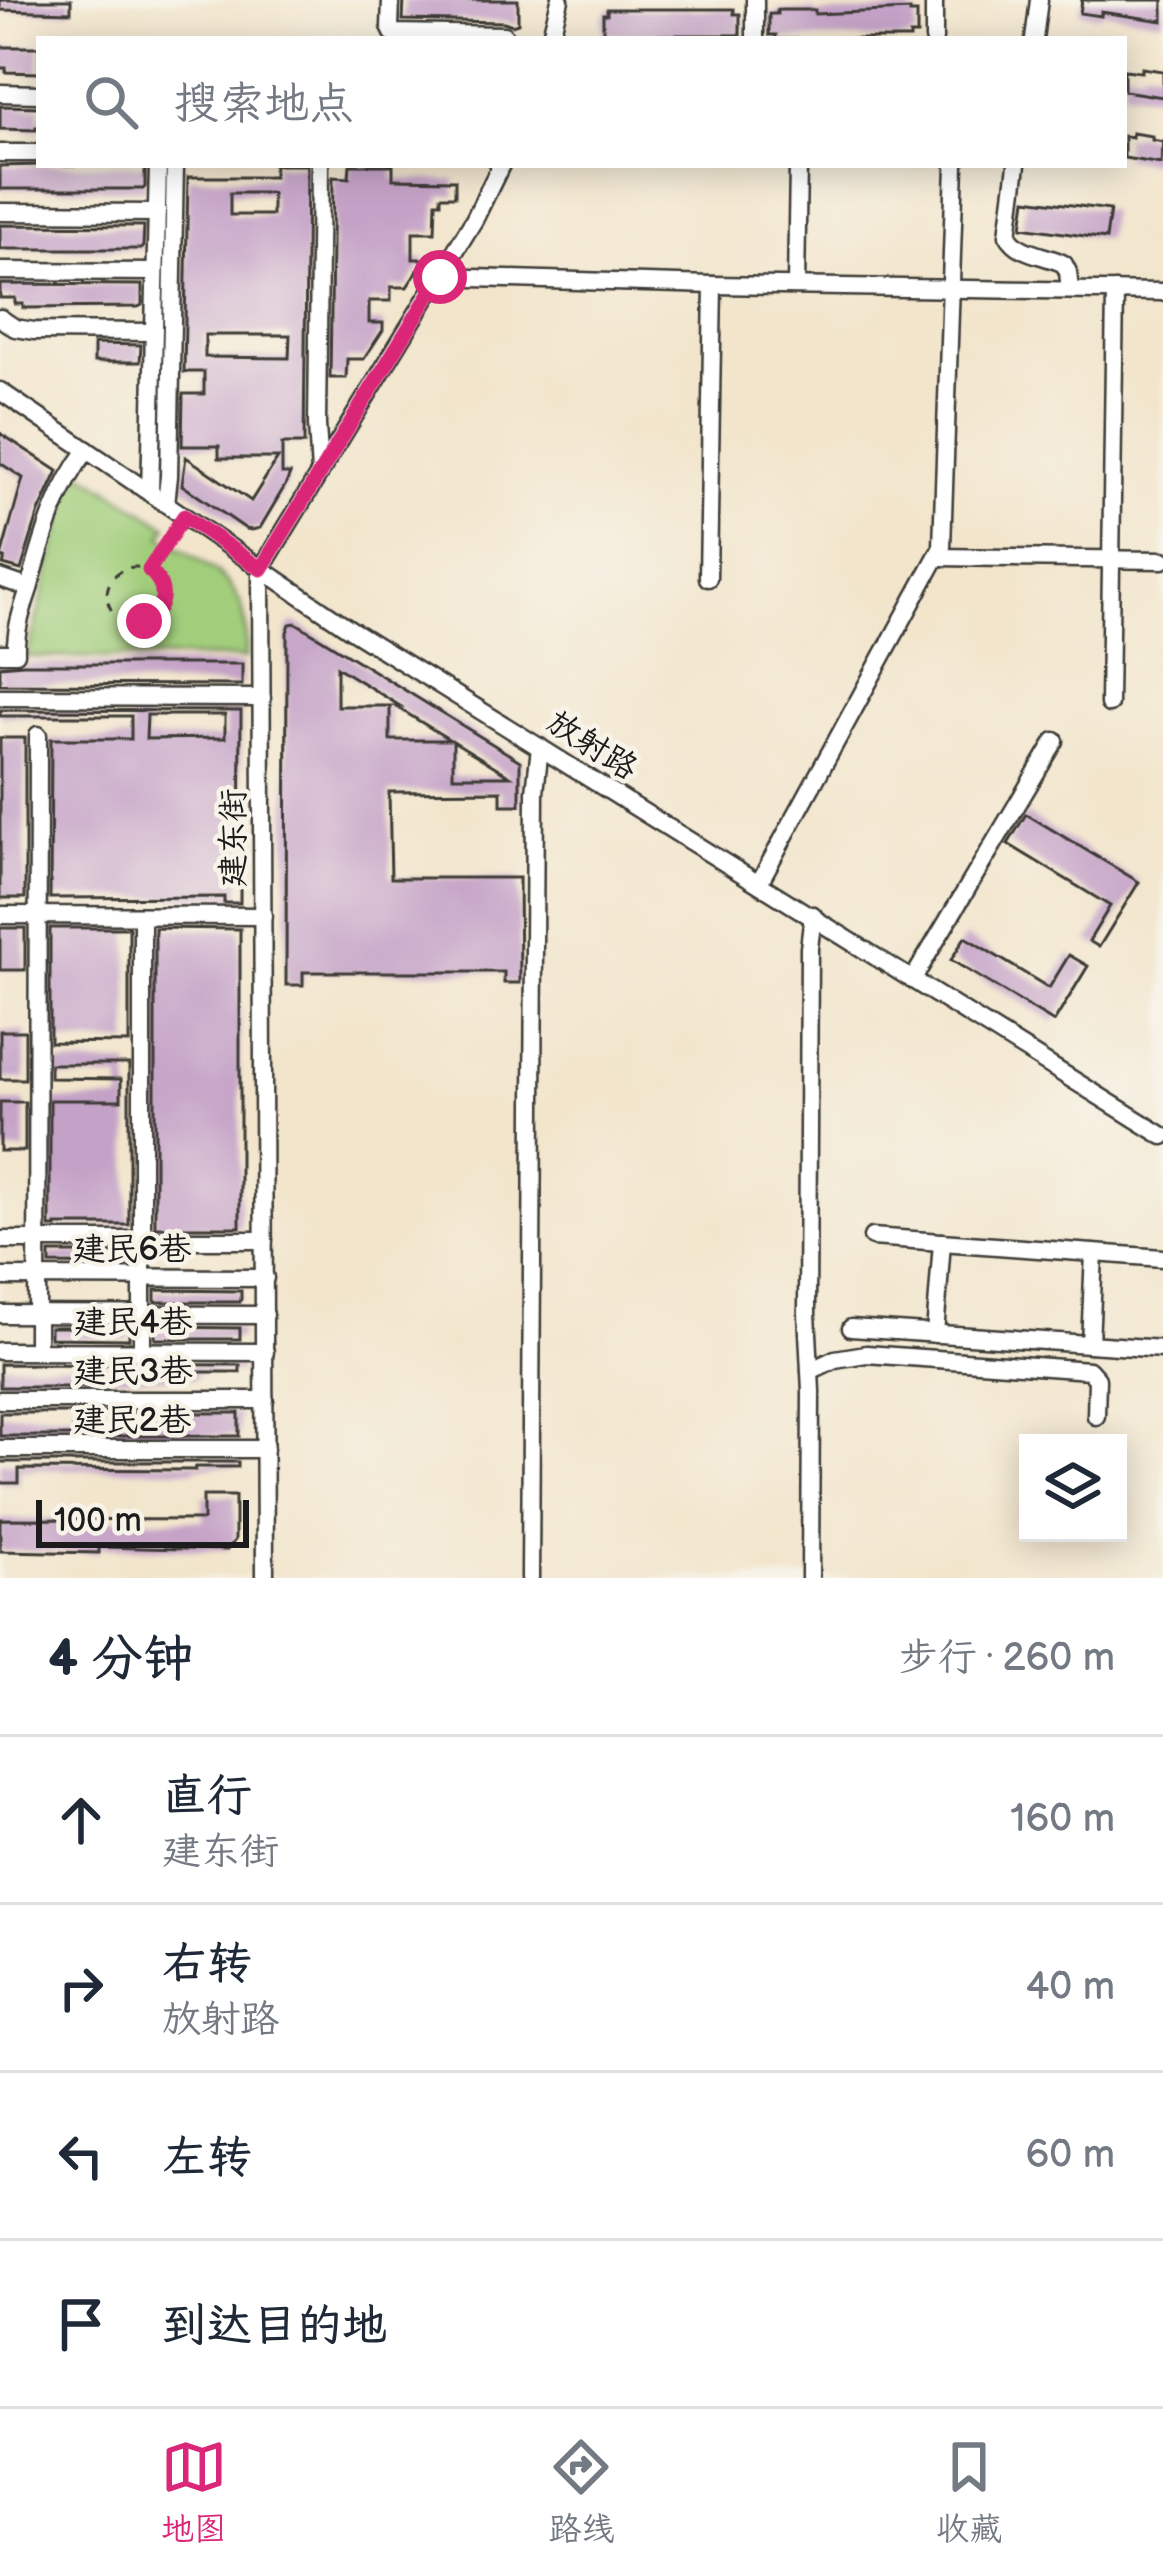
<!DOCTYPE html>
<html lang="zh">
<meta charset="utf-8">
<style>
:root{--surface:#fff;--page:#f2f2f3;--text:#1f2937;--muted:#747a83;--line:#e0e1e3;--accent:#db2777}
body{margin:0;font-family:"Balsamiq Sans","LXGW WenKai TC",sans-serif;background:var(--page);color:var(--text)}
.controls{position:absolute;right:36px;bottom:36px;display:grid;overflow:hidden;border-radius:0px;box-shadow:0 6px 30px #0003}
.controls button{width:108px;height:108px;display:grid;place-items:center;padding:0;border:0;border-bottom:3px solid var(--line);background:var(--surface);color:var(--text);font:60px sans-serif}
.scale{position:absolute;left:36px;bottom:30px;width:213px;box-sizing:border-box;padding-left:12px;border:6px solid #1c1c1c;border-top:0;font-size:33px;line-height:42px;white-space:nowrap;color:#1c1c1c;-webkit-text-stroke:9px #f7f3e8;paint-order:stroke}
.stop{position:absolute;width:36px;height:36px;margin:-27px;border:9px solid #db2777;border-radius:50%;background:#fff}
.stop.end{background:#db2777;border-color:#fff;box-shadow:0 3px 12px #0008}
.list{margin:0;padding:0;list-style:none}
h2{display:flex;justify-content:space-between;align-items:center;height:156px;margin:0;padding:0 48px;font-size:51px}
h2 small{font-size:39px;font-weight:400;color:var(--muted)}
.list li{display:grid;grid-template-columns:78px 1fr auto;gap:36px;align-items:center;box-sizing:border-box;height:168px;padding:0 48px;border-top:3px solid var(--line)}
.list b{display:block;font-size:45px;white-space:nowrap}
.list p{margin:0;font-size:39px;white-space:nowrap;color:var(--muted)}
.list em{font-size:39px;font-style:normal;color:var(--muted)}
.icon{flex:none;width:66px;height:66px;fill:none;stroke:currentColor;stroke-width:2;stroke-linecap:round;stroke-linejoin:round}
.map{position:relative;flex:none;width:1163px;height:1578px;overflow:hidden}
.search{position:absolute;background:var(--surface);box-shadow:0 6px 30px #0003;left:36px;right:36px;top:36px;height:132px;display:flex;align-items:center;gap:30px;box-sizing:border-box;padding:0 42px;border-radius:0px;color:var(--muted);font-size:45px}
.sheet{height:828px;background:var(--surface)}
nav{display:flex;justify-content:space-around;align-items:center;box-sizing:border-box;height:168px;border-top:3px solid var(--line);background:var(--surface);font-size:33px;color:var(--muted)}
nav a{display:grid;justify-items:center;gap:6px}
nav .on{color:var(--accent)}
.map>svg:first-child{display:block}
.green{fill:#a2ce7b;stroke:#5f754c;stroke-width:3}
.building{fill:#c4a2c7;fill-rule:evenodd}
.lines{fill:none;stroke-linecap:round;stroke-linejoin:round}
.minor-casing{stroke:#3c3a36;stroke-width:21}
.path{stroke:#3c3a36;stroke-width:3;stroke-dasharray:9 9;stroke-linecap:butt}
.minor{stroke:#fff;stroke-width:16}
.route{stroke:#db2777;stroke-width:15}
.labels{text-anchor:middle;stroke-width:9;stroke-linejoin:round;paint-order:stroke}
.street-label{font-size:33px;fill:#1c1c1c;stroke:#f7f3e8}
</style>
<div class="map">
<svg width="1163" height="1578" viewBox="0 0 1163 1578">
<rect width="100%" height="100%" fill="#f7f3e8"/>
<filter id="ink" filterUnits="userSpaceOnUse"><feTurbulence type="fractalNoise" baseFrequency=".00833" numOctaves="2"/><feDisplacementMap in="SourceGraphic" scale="24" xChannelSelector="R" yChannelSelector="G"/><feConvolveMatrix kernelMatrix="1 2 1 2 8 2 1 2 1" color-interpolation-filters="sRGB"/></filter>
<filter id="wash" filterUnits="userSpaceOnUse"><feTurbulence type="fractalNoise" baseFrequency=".004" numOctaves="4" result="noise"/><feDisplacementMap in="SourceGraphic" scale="48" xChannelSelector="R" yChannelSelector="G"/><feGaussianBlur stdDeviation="2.7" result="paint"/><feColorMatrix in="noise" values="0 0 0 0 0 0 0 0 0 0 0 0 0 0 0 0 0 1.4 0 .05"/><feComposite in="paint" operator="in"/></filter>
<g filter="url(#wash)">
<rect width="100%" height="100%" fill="#f2e5cc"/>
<path class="green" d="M81 472 167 526 162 536C190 555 232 574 242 608 247 624 246 642 246 658L27 657 71 486Z"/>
<g id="blocks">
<g class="building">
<path d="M0 0H71V12L0 10Z"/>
<path d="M404 0H518V23L512 25 504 22 403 20Z"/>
<path d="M1082 0H1163V21L1101 12V16L1080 13Z"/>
<path d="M607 9H734V14H740V35H603V14H607Z"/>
<path d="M777 10H815V14L910 10V13H917V35H910V39H776V35H769V14H777Z"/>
<path d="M0 47H39V73L6 72V68H0Z"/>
<path d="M1142 68 1163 71V97L1124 91V70L1142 72Z"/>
<path d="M0 106 39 107V127H36V130L0 129Z"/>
<path d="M1132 133 1152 136V140L1163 142 1161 164 1124 158V136L1132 137Z"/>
<path d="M42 165H145V187L143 189H0V166Z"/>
<path d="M274 165H307L304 444H282V474H290L286 484 260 528 252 530 246 529 182 485 186 457 251 501 278 458H219V446H182L183 394H204V372H184L188 177H274ZM230 193H272V215H230ZM205 335H290L289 358 205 357Z"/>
<path d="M350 165H393V179L455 180V196H441V202H436L435 232H413V259H425L407 287H391V301H369V323H383V330L364 359H347L346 378H330L333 177 349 178Z"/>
<path d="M1026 199 1110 210 1106 239 1022 227Z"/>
<path d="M0 225 144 226 143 246 141 249H0Z"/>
<path d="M0 284 142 285V305L138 307 23 308V304H15V298H0Z"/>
<path d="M94 344 141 345 140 362H94Z"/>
<path d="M0 433 58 471 39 512 21 570 3 565 5 558 1 557 23 478 0 463Z"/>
<path d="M296 623 520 761V805H501V791L389 792 391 878H519L520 983H504V972H303V985H286L287 632 290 624ZM337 667 400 706H395L450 740H390V706H337ZM453 741 510 776H453Z"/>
<path d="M23 664H242V685L0 684V666Z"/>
<path d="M0 710 241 711 240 903H224V897L50 898 51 739H131V716H0ZM147 715H225V738L146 739Z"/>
<rect x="0" y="738" width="25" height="160"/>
<path d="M1026 814 1139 882 1099 947 1089 941 1110 906 1008 844Z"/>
<rect x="0" y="928" width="25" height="42"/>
<path d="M50 928H129V1043L50 1042Z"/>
<path d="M155 928 240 929V1227H155Z"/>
<path d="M965 937 1049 988 1069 955 1088 966 1054 1022 951 960Z"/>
<rect x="0" y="1031" width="25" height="48"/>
<path d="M50 1064H129V1225H56V1227H50V1100H121V1079L50 1078Z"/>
<rect x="0" y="1102" width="25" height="49"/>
<path d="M50 1253H129V1265L50 1264Z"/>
<path d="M155 1290 241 1291V1299L240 1302H155Z"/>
<path d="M50 1327H129V1339L50 1338Z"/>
<path d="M155 1327 240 1328V1339H155Z"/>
<path d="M0 1364 240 1365V1372H197V1378H97V1387H0Z"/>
<path d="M0 1413H239V1436H102V1427H73V1436H0Z"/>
<path d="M0 1462H238V1467H195V1470L19 1469V1483H0Z"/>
<path d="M203 1496H235V1540L227 1550 99 1547V1553L0 1551V1519L203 1520Z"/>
</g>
</g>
</g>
<g filter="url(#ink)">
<use href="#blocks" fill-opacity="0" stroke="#3c3a36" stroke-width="3"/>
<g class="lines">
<g class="minor-casing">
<g id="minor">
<path d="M391 0 390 27 393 33 504 35"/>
<path d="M755 0V39"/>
<path d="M934 0V39"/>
<path d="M550 39 560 0"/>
<path d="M1034 39 1039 0"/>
<path d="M0 93 39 94"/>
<path d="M0 153H39"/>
<path d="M320 165 317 425 320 473"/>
<path d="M1017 165 1008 235C1019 255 1045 254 1064 264L1068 272 1070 290"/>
<path d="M0 212 157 213"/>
<path d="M0 271 155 272"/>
<path d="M440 277 713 285 1163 292"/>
<path d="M796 286 798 165"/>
<path d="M0 318 15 328 34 331 153 332"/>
<path d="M0 391 353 631 1163 1136"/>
<path d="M150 493 158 165"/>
<path d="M166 504 169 476 175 165"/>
<path d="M937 557 1163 560"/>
<path d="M0 578 29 588"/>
<path d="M708 578 713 285"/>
<path d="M0 653H16C15 630 22 610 29 589 43 539 55 492 87 450"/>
<path d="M0 697 262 698"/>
<path d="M1109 704 1115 291"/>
<path d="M759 883 942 547 955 165"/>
<path d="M0 915 263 916"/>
<path d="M142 916V1351"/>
<path d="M913 979 1055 741"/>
<path d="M872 1237 1163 1258"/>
<path d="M0 1240H264"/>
<path d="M0 1277 265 1278"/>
<path d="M0 1314 265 1315"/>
<path d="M851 1328 1163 1349"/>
<path d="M935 1334 942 1242"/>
<path d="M1090 1344 1094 1253"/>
<path d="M37 1350 38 735"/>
<path d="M0 1351 265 1352"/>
<path d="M810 1371 835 1359 866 1354 1089 1370 1097 1379 1096 1416"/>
<path d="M0 1400H265"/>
<path d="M0 1449H265"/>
<path d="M265 1578 261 569 474 220 501 165"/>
<path d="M530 1578 535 792 540 747"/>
<path d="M810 1578 811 1391 807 1313 809 948 813 915"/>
</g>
</g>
<g class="path">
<circle cx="135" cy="595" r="28"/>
<path d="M149 570 176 528"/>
</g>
<use href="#minor" class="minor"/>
</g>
</g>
<g class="lines" filter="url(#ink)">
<path class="route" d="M144 621C167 609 168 586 149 570L184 516 261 569 440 277"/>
</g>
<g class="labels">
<g class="street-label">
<text transform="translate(593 744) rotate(32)" y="12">放射路</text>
<text transform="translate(232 838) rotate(-90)" y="12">建东街</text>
<text x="132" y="1260">建民6巷</text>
<text x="133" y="1333">建民4巷</text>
<text x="133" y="1382">建民3巷</text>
<text x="132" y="1431">建民2巷</text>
</g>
</g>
</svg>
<div class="controls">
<button><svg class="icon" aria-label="layers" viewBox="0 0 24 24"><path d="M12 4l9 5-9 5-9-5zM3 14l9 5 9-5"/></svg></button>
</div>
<div class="scale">100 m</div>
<div class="stop" style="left:440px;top:277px"></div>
<div class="stop end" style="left:144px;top:621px"></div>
<div class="search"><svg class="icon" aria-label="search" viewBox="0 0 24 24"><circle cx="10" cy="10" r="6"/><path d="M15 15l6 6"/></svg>搜索地点</div>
</div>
<section class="sheet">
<h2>4 分钟<small>步行 · 260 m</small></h2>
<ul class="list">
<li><svg class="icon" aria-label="ahead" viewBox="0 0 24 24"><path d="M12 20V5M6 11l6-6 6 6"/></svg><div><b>直行</b><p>建东街</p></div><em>160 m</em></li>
<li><svg class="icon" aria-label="right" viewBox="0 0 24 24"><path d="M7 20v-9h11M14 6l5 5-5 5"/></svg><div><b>右转</b><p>放射路</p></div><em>40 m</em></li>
<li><svg class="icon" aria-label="left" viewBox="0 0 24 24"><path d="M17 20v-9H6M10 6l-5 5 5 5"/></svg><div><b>左转</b></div><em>60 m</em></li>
<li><svg class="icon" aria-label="arrive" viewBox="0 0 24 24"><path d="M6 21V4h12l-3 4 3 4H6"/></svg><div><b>到达目的地</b></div></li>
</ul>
</section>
<nav>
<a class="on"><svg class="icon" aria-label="map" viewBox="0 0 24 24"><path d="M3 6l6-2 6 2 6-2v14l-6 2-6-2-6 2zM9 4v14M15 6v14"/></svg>地图</a>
<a><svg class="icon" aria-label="directions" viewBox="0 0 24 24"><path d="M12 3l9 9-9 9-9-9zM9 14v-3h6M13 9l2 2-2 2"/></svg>路线</a>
<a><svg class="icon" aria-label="saved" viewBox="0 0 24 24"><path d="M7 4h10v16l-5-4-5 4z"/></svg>收藏</a>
</nav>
